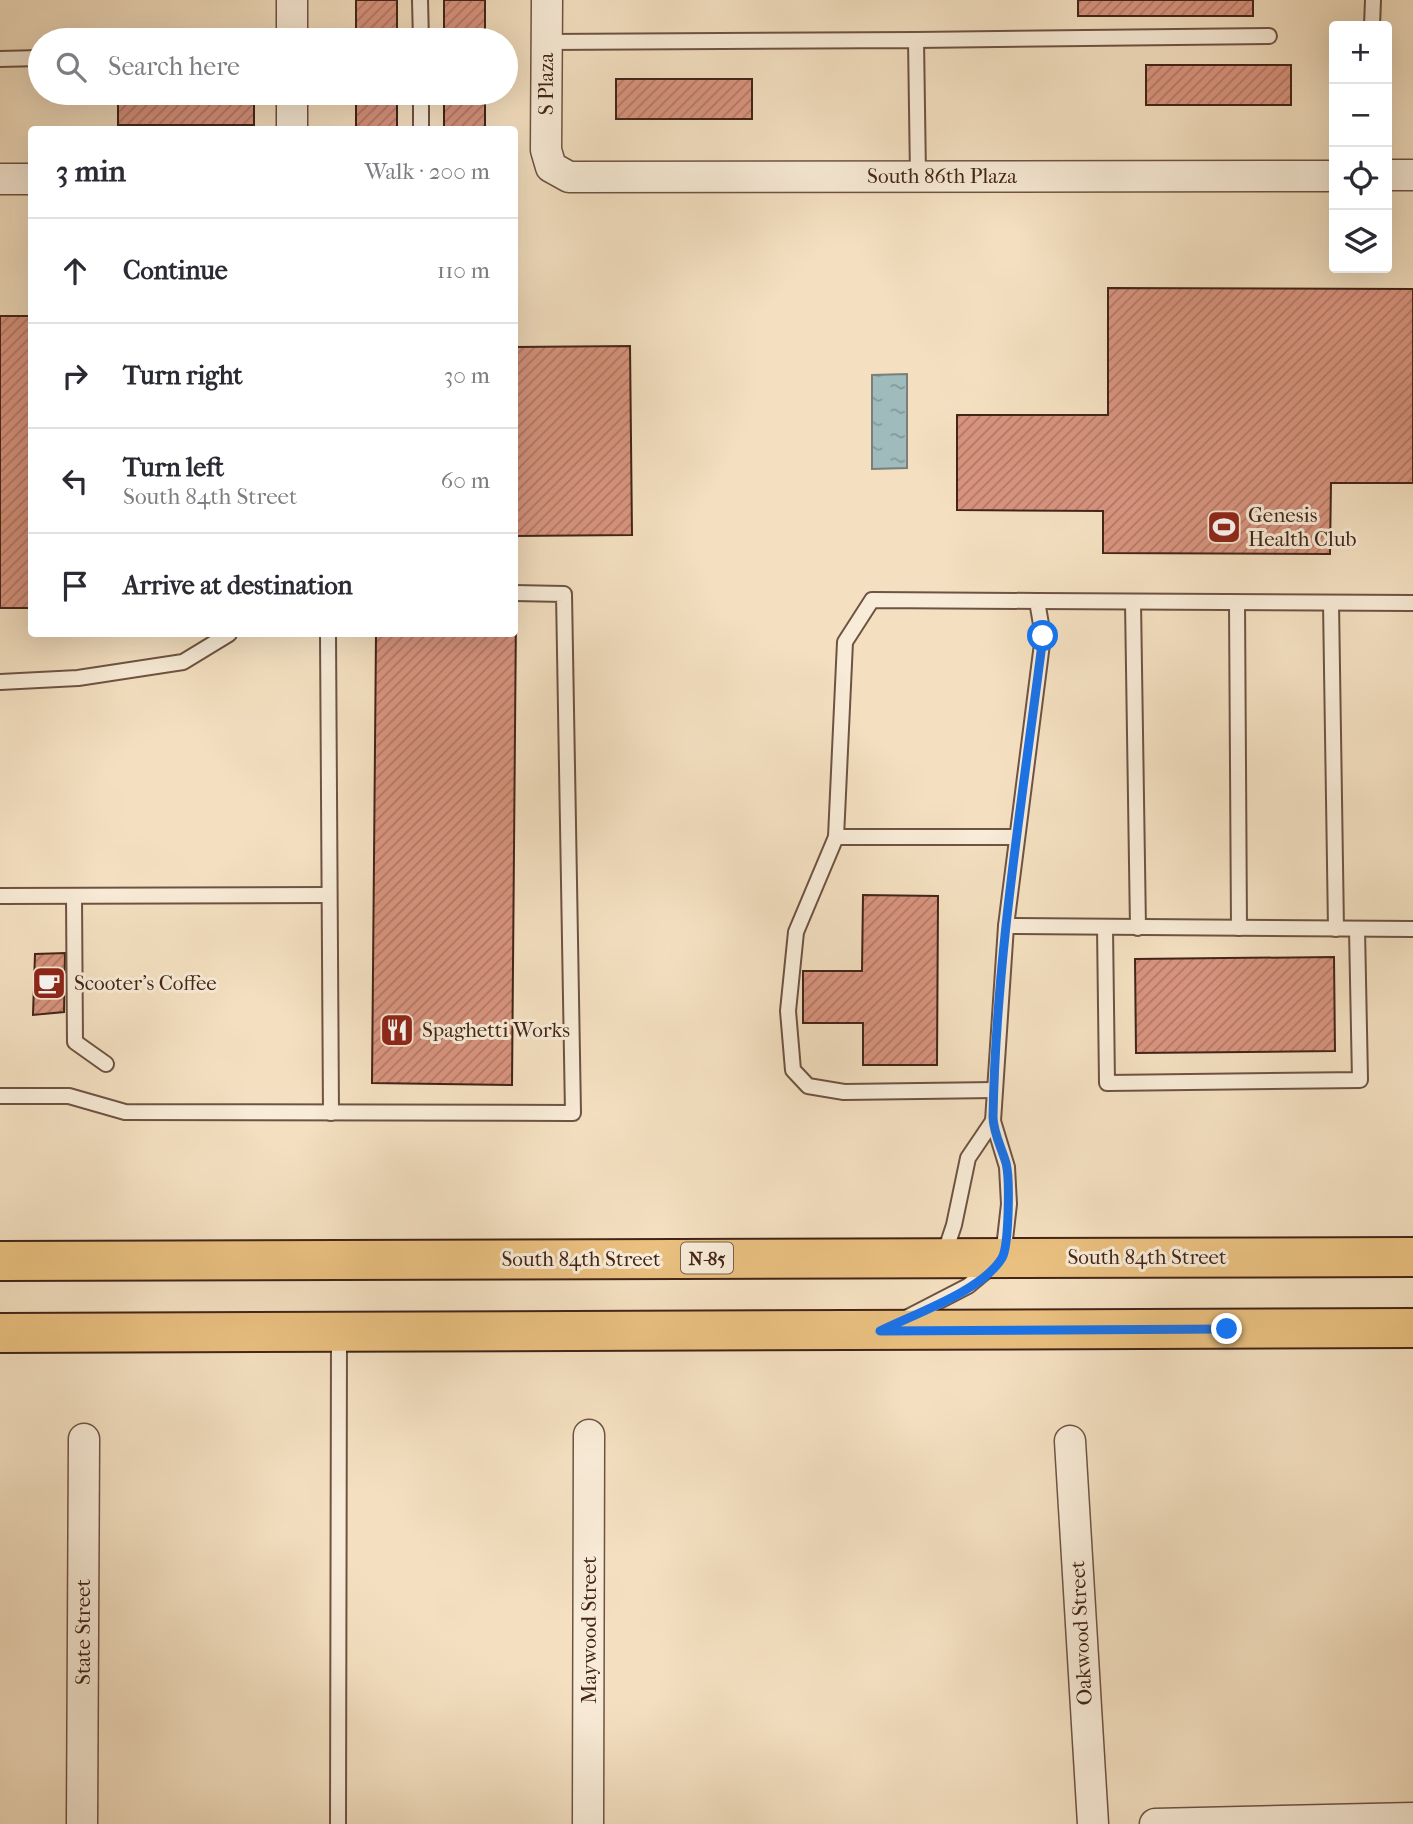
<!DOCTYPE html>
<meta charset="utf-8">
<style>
:root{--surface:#fff;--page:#f2f2f3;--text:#2b2b33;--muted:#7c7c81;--line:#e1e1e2}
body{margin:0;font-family:"IM FELL French Canon",serif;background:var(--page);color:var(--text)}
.controls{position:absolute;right:21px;top:21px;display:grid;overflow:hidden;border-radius:7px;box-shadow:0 7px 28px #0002}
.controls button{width:63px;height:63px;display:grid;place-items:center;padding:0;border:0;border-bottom:2px solid var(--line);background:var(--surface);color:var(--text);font:35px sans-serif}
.stop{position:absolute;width:21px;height:21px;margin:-16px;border:5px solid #1a73e8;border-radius:50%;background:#fff}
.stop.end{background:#1a73e8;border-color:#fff;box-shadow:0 2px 7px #0008}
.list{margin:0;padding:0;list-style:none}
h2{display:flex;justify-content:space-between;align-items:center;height:91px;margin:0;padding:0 28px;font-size:30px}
h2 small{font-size:23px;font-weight:400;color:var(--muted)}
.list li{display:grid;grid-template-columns:46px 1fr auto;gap:21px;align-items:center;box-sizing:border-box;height:105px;padding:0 28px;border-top:2px solid var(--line)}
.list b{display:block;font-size:26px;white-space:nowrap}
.list p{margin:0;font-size:23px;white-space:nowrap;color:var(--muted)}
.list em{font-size:23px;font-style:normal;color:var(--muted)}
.icon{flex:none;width:38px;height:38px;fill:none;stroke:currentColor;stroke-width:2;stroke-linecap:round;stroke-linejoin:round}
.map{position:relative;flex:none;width:1413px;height:1824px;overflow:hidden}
.search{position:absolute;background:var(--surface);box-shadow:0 7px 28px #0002;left:28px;top:28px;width:490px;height:77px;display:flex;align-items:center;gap:18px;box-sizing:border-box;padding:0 24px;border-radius:38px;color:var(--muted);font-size:26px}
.panel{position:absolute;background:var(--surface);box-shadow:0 7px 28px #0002;left:28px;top:126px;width:490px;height:511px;border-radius:7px}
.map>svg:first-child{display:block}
.water{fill:url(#water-ripples);stroke:#7a7f7a;stroke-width:2}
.building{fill:url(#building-hatch);stroke:#422418;stroke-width:2}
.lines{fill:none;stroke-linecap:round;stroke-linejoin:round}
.lane-casing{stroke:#6e5342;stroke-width:18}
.street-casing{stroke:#6e5342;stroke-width:33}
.primary-casing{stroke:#422418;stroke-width:42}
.lane{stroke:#f8ebd7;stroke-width:14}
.street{stroke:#f8ebd7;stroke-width:30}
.primary{stroke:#eac080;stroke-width:38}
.route{stroke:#1a73e8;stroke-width:9}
.labels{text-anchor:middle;stroke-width:6;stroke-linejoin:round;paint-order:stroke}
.shield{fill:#f8ebd7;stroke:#796051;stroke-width:2}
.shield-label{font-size:19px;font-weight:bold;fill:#422418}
.street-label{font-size:21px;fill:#422418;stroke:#f8ebd7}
.poi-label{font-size:21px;fill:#422418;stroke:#f8ebd7;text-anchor:start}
</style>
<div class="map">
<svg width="1413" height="1824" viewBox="0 0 1413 1824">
<defs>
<pattern id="water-ripples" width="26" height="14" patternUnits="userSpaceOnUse" patternTransform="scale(1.75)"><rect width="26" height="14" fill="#9fbbbc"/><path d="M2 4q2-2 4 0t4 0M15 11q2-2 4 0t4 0" fill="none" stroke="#839898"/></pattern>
<pattern id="building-hatch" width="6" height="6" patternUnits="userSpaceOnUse" patternTransform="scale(1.75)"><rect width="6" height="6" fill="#d9947f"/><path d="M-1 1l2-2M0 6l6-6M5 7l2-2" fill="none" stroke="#b27967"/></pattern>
</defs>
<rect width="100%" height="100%" fill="#f4e0c1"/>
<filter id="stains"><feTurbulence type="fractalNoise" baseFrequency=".00286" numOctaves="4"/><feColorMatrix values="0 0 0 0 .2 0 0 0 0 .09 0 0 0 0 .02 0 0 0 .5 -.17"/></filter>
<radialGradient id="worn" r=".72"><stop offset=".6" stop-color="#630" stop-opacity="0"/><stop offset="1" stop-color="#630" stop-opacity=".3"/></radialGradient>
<path class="water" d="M907 374V468L872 469V375Z"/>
<g class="building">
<rect x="356" y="0" width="41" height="40"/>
<rect x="444" y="0" width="41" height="40"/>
<rect x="1078" y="0" width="175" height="16"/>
<rect x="1146" y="65" width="145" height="40"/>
<rect x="616" y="79" width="136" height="40"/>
<rect x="118" y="93" width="136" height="32"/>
<rect x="356" y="93" width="41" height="37"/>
<rect x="444" y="93" width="41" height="37"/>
<path d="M1108 288 1413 289V483H1331L1330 554 1103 553V511L957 510V415H1108Z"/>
<rect x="0" y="316" width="32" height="292"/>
<path d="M630 346 632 535 514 536V347Z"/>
<path d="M514 612H516L512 1085 372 1083 376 634H514Z"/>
<path d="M863 895 938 896 937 1065H863V1023H803V971H862Z"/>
<path d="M65 953 64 1012 33 1015 35 954Z"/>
<path d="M1334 957 1335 1051 1136 1053 1135 959Z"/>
</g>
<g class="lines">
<g class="lane-casing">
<g id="lane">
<path d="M420 0 421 40"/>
<path d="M1372 26 1373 0"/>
<path d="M916 40 1269 36"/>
<path d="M546 42 916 40 918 176"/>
<path d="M0 59 40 58"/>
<path d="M421 93V130"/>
<path d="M1037 601 1413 603"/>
<path d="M1133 602 1138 928"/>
<path d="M1237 603 1239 928"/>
<path d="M1331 603 1336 929"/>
<path d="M328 634 331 1113"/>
<path d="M0 682 78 678 183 662 229 634"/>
<path d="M836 837 796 932 788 1011 793 1070 808 1086 844 1092 995 1090"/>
<path d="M0 896 329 895"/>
<path d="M74 896 75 1042 106 1064"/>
<path d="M1006 926 1413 929"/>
<path d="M1105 927 1107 1083 1360 1080 1357 929"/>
<path d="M0 1096H69L125 1112 573 1113 564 594 514 593"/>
<path d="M993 1121 1006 926 1043 636 1037 601 872 600 845 642 836 837H1017"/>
<path d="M906 1318 968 1286 1003 1257 1009 1204 1007 1167 993 1121 968 1158 954 1225 944 1255"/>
<path d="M338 1824 339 1335"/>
</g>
</g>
<g class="street-casing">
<g id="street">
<path d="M292 0V40"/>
<path d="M547 0 546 150 551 167 569 177 1334 176"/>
<path d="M292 93V130"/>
<path d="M1387 175H1413"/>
<path d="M0 179H32"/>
<path d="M1070 1441 1093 1824"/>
<path d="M82 1824 84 1439"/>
<path d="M588 1824 589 1435"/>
<path d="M1155 1824 1413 1818"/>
</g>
</g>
<g class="primary-casing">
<g id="primary">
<path d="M0 1261 1413 1257"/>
<path d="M0 1333 1413 1328"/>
</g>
</g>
<use href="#lane" class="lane"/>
<use href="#street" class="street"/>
<use href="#primary" class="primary"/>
</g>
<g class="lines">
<path class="route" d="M1043 636C1023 796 996 956 993 1117 993 1132 1002 1149 1006 1163 1010 1178 1009 1246 1002 1258 982 1291 914 1314 880 1331L1227 1329"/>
</g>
<defs>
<g id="stadium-square" transform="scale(1.75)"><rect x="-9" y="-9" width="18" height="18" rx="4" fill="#8f2418" stroke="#f8ebd7"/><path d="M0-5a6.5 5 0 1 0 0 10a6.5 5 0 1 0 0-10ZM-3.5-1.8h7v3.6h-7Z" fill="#fff"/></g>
<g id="cafe-square" transform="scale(1.75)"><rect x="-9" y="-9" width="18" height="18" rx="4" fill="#8f2418" stroke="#f8ebd7"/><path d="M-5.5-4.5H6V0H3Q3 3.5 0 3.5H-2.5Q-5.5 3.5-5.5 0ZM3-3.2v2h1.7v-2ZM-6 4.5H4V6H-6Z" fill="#fff"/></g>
<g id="restaurant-square" transform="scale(1.75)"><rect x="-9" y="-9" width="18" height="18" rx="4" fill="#8f2418" stroke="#f8ebd7"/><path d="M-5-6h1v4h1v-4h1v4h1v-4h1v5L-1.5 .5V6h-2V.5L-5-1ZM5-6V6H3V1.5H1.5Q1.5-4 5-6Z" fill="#fff"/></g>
</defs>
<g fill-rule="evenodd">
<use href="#stadium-square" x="1224" y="527"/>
<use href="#cafe-square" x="49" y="983"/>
<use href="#restaurant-square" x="397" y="1030"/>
</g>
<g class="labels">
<rect class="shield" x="681" y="1242.5" width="52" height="31" rx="5"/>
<g class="shield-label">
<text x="707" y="1265">N-85</text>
</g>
<g class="street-label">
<text transform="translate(546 84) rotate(-90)" y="7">S Plaza</text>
<text x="942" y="183">South 86th Plaza</text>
<text x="1147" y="1264">South 84th Street</text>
<text x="581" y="1266">South 84th Street</text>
<text transform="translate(589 1630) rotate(-90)" y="7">Maywood Street</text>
<text transform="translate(83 1632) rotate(-90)" y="7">State Street</text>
<text transform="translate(1081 1633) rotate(-93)" y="7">Oakwood Street</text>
</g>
<g class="poi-label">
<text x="1248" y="522">Genesis<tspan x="1248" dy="24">Health Club</tspan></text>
<text x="74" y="990">Scooter's Coffee</text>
<text x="422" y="1037">Spaghetti Works</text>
</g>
</g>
<rect width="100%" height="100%" filter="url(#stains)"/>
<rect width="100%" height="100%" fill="url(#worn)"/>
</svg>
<div class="controls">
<button>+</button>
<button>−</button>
<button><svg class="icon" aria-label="locate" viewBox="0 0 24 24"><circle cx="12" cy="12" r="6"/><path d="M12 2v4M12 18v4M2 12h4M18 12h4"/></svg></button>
<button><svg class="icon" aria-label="layers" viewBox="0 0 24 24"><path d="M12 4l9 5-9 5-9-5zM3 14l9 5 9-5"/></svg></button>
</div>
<div class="stop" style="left:1043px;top:636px"></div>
<div class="stop end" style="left:1227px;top:1329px"></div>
<div class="search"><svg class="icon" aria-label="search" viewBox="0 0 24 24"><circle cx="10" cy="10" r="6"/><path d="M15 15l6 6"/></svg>Search here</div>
<section class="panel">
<h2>3 min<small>Walk · 200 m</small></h2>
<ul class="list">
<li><svg class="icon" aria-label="ahead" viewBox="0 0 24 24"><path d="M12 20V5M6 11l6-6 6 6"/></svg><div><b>Continue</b></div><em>110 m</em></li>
<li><svg class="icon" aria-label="right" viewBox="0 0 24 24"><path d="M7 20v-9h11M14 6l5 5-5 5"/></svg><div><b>Turn right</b></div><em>30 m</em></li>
<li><svg class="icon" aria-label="left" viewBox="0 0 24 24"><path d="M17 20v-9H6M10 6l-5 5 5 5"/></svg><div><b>Turn left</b><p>South 84th Street</p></div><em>60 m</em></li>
<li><svg class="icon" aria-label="arrive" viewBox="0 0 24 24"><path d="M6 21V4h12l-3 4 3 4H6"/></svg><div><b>Arrive at destination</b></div></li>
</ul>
</section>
</div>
